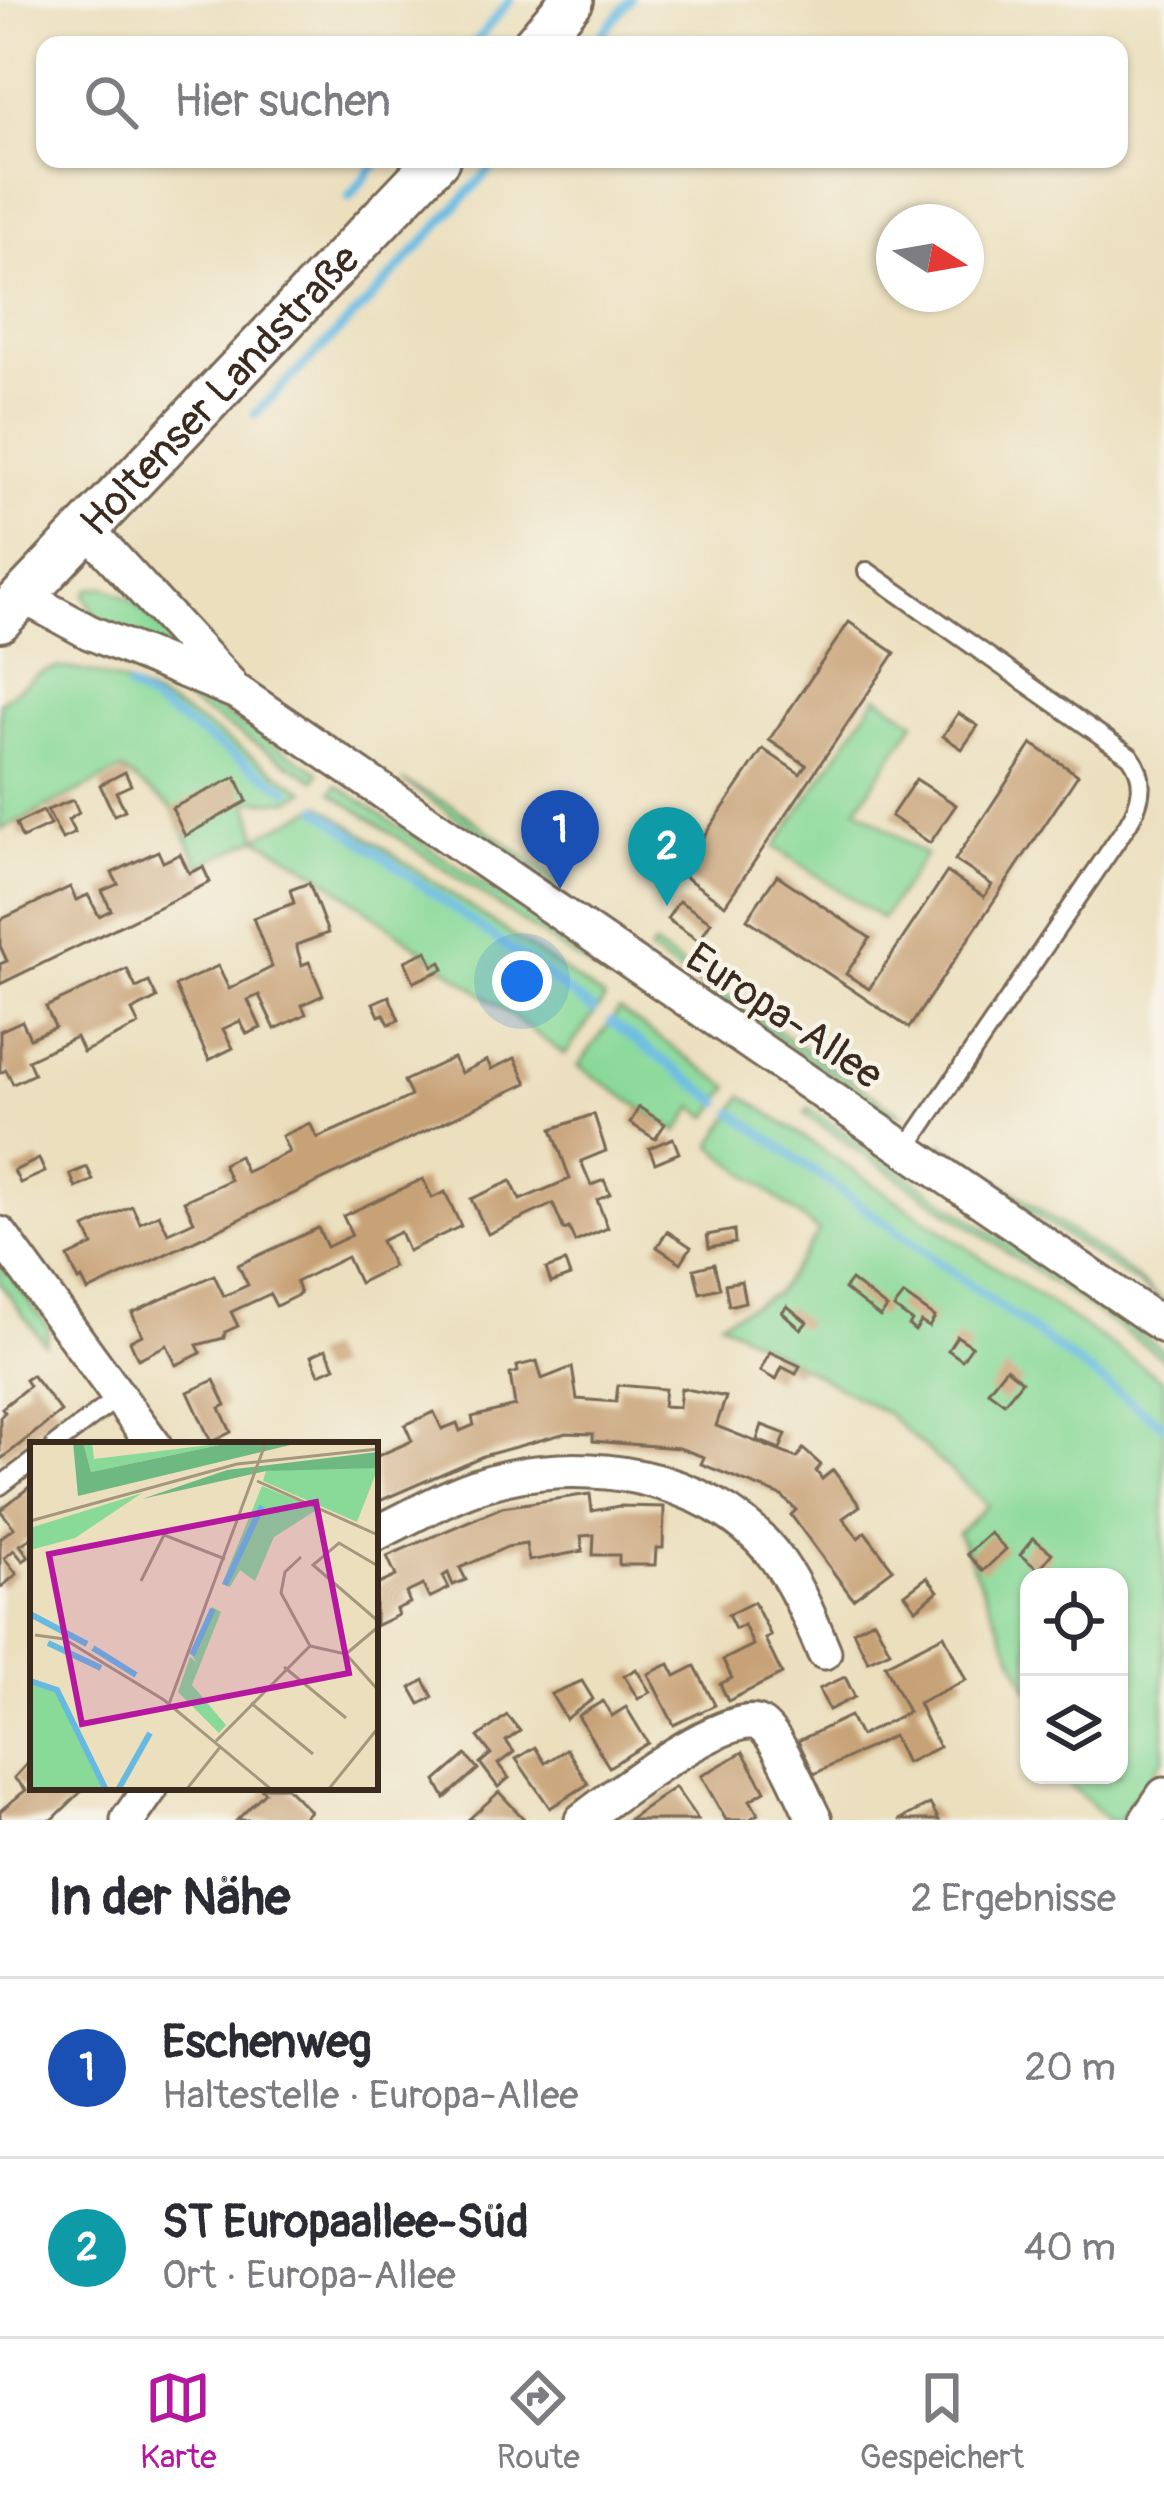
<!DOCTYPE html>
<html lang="de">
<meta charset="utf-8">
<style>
:root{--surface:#fff;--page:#f7f7f7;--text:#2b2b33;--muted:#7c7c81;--line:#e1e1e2;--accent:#b5179e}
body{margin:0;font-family:Pangolin,sans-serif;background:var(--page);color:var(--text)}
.controls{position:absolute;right:36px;bottom:36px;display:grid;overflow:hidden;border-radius:24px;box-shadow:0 3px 9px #0004}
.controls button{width:108px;height:108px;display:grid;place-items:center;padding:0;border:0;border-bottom:3px solid var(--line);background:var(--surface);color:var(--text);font:60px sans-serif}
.compass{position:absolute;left:876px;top:204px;width:108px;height:108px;border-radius:50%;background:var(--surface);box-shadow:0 3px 9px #0004;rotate:101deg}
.you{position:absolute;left:522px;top:981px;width:42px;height:42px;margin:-30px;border:9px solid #fff;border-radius:50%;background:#1a73e8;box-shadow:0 0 0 18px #1a73e833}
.badge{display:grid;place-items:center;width:78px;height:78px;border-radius:50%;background:var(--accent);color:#fff;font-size:39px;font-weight:700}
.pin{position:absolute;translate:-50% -99px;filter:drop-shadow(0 3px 6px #0008)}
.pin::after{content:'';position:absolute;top:63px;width:42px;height:36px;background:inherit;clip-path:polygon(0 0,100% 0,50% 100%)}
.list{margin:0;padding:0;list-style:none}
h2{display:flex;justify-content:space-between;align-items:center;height:156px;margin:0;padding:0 48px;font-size:51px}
h2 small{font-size:39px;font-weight:400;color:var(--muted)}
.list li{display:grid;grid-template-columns:78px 1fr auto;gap:36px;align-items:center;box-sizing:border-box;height:180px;padding:0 48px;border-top:3px solid var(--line)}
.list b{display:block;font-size:45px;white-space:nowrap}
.list p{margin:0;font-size:39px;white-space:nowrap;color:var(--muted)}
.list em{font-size:39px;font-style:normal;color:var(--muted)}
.icon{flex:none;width:66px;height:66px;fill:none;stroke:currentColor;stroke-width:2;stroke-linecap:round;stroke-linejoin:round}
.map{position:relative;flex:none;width:1164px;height:1820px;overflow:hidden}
.search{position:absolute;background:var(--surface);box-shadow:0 3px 9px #0004;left:36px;right:36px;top:36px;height:132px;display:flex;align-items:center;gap:30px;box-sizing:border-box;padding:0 42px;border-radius:24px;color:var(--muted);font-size:45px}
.sheet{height:516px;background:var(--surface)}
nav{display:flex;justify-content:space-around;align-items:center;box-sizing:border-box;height:168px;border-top:3px solid var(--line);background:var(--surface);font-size:33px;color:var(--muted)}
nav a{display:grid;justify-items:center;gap:6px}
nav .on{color:var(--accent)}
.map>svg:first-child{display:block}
.green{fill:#89d999;stroke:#62825c;stroke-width:3}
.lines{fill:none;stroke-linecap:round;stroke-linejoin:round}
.stream{stroke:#66bae2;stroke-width:9}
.building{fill:#c8a277}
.service-casing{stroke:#796956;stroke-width:22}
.minor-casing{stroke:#796956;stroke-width:39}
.tertiary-casing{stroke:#796956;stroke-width:48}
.service{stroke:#fff;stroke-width:16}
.minor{stroke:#fff;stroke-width:33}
.tertiary{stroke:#fff;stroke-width:42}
.labels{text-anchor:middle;stroke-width:9;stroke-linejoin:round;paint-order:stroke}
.street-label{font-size:42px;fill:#3b2a1e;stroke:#f7f3e8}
.inset-river{fill:none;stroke:#66bae2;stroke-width:6}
.inset-road{fill:none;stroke:#a5977e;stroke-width:3}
.view{fill:#b5179e;fill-opacity:0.15;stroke:#b5179e;stroke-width:6}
.inset-edge{fill:none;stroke:#3b2a1e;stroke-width:6}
</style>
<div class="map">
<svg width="1164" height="1820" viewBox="0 0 1164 1820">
<rect width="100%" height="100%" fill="#f7f3e8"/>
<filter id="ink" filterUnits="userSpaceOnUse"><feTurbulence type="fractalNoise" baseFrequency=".00833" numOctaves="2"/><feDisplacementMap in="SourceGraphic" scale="24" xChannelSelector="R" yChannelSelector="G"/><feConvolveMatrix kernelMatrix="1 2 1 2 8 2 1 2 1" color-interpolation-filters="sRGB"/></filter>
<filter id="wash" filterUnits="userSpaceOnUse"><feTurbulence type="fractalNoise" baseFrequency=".004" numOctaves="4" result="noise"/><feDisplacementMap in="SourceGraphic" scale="48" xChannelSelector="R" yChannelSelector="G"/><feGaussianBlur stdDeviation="2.7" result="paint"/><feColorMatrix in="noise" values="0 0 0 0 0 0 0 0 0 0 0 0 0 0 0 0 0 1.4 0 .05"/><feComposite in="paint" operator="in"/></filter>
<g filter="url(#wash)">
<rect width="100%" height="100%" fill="#ebdfbe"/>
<g class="green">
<path d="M105 587 133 601 200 667 110 625 95 615 85 595 88 589Z"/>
<path d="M100 649 185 690 319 772 315 780 181 698 98 654Z"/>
<path d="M56 668C134 667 239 750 305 791L289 801H248L258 837 321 805 605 999 565 1055 314 871 258 838 200 866 172 808 122 770 0 830V702L38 674Z"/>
<path d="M877 696 915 722 857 808 925 855 882 919 775 847Z"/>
<path d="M403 781 453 806 562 883 558 888Z"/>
<path d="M337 785 615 974 610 981 332 793Z"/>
<path d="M654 946 902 1115 889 1114 649 952Z"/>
<path d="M619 1010 730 1087 709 1117 694 1107 678 1132 578 1066Z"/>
<path d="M743 1096 1164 1381V1757L1121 1820H1108L1070 1785 1066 1775H1119V1577H1029V1692L958 1533 988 1505 887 1414 720 1321 776 1293 819 1232 712 1146Z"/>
<path d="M809 1108 1164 1351V1359L805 1114Z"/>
<path d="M941 1142 1121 1266 1164 1302 949 1157Z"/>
<path d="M0 1262 49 1328 45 1344 0 1283Z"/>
</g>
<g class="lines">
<g class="stream">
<path d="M473 45 510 0"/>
<path d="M593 45 630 0"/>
<path d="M349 197 380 159"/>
<path d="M255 414 371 299 491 168"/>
<path d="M129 688 288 790"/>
<path d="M318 809 593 1010"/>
<path d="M611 1022 720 1102"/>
<path d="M734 1113 1164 1426"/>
</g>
</g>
<g id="blocks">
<g class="building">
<path d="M849 622 895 653 725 905 679 873 763 749 800 774 806 765 769 740Z"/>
<path d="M958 713 978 726 962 749 943 736Z"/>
<path d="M1032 744 1078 775 909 1028 747 919 777 875 870 938 846 974 869 989 947 872 984 897 992 885 955 860Z"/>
<path d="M125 772 131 785 116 792 125 810 114 815 100 785Z"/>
<path d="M236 777 247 801 185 836 172 808Z"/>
<path d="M916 779 956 805 930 843 891 816Z"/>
<path d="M73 800 79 813 68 820 75 833 62 839 47 810Z"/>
<path d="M43 811 50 825 22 838 16 824Z"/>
<path d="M158 851 163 862 180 854 189 873 203 867 210 882 0 984V964L7 961 0 946V920L70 887 76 900 88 895 99 916 111 910 102 891 118 884 112 873Z"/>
<path d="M309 883 328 933 296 945 302 965 309 962 323 995 302 1005 306 1014 275 1029 259 995 248 1000 261 1028 247 1034 240 1021 223 1029 233 1048 209 1060 175 986 218 966 229 989 272 967 253 918 294 903 290 890Z"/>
<path d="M679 901 711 922 699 941 667 919Z"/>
<path d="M427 951 433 966 441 962 444 969 414 982 405 961Z"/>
<path d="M127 969 136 988 149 982 157 998 132 1011 139 1025 83 1052 76 1037 51 1049 28 1060 34 1074 13 1084 6 1070 0 1073V1031L22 1021 30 1038 55 1027 46 1007Z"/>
<path d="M389 996 399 1020 389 1024 384 1014 379 1016 373 1003Z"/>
<path d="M453 1058 461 1073 487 1060 491 1069 515 1058 527 1083 88 1291 82 1279 79 1281 68 1257 93 1245 85 1228 132 1206 140 1223 159 1214 168 1233 194 1221 184 1201 230 1180 223 1164 239 1156 246 1172 289 1152 282 1136 310 1123 317 1138 382 1110 411 1096 404 1081Z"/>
<path d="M639 1107 665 1124 655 1139 630 1123Z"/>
<path d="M594 1114 606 1151 581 1161 591 1185 604 1180 610 1194 597 1200 608 1228 575 1242 569 1228 564 1230 553 1204 488 1234 471 1199 511 1181 520 1200 570 1179 552 1129Z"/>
<path d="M673 1138 679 1153 655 1163 649 1148Z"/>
<path d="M39 1159 45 1172 20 1183 14 1171Z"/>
<path d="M87 1167 93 1180 76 1188 70 1174Z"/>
<path d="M423 1179 432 1198 445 1192 461 1226 408 1251 400 1232 381 1241 393 1266 359 1283 347 1257 296 1282 300 1294 276 1306 270 1294 231 1312 238 1326 225 1332 224 1338 197 1345 201 1353 176 1365 167 1345 138 1359 130 1341 142 1335 132 1313 214 1275 224 1296 248 1285 238 1265 318 1228 327 1247 352 1235 343 1216Z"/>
<path d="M734 1230 735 1243 709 1248 707 1235Z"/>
<path d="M667 1231 691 1247 681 1263 657 1247Z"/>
<path d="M565 1262 570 1276 551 1283 546 1269Z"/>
<path d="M714 1264 720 1288 700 1293 694 1269Z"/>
<path d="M851 1280 887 1308 880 1317 844 1289Z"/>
<path d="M741 1281 745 1302 729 1306 725 1284Z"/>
<path d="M904 1295 935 1317 929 1327 921 1322 915 1331 909 1326 912 1321 894 1308Z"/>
<path d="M787 1306 807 1322 801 1329 782 1312Z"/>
<path d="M957 1336 972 1346 962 1360 948 1350Z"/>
<path d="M326 1349 335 1367 319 1374 311 1356Z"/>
<path d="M770 1352 800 1366 796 1374 782 1367 776 1380 760 1371Z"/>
<path d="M537 1361 542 1379 572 1367 577 1399 616 1402 618 1385 665 1389 663 1406 679 1407 681 1388 726 1397 716 1426 797 1458 803 1449 821 1465 816 1471 822 1479 833 1470 860 1506 843 1518 858 1538 865 1532 893 1569 853 1599 791 1515 796 1510 782 1496 701 1464 704 1457 679 1448 593 1441V1434L566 1433 483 1456 375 1503V1457L412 1441 405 1425 434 1412 442 1429 457 1423 460 1431 474 1425 472 1417 515 1406 510 1374 518 1372 517 1366Z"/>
<path d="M1006 1368 1022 1381 1004 1403 988 1391Z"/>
<path d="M32 1375 61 1412 0 1460V1417L5 1412 2 1408 29 1386 25 1380Z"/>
<path d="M214 1380 226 1405 220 1408 231 1432 211 1442 188 1392Z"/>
<path d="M762 1425 786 1434 780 1449 757 1440Z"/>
<path d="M33 1484V1537L20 1545 29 1557 23 1561 14 1550 4 1558 17 1574 0 1588V1538L14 1528 0 1510Z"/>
<path d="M590 1494 592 1511 619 1506 664 1507 663 1548H656L655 1565H619V1555H593L594 1535 581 1536 583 1551 529 1561 526 1544 507 1547 460 1568 466 1580 453 1585 448 1573 443 1576 449 1588 429 1598 423 1585 406 1593 410 1603 396 1609 398 1615 375 1626V1586L396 1576 387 1556 502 1507Z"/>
<path d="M990 1533 1006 1549 983 1571 967 1554Z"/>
<path d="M1033 1538 1052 1553 1039 1570 1020 1555Z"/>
<path d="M927 1577 938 1591 916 1609 905 1594Z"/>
<path d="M754 1602 771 1636 765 1639 782 1674 728 1701 720 1684 732 1678 723 1660 753 1645 744 1625 735 1629 728 1615Z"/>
<path d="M874 1620 890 1651 868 1661 853 1631Z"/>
<path d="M944 1635 966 1680 918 1703 939 1747 906 1763 893 1736 814 1774 798 1741 850 1716 860 1736 908 1712 885 1665Z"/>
<path d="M669 1664 675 1676 695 1666 715 1705 674 1725 648 1674Z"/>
<path d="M636 1669 650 1692 638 1699 624 1676Z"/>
<path d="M845 1677 855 1697 829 1710 819 1689Z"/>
<path d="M424 1680 433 1697 420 1704 411 1688Z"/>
<path d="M582 1681 593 1699 566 1719 551 1694Z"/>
<path d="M603 1701 612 1716 626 1707 648 1743 609 1767 578 1716Z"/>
<path d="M507 1715 520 1731 506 1741 514 1752 498 1764 509 1778 498 1787 480 1763 491 1754 478 1737Z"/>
<path d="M535 1747 545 1763 567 1749 588 1784 550 1808 516 1759Z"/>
<path d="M743 1752 765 1791 750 1800 758 1814 749 1820H726L701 1776Z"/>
<path d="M466 1755 478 1769 445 1798 436 1781Z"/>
<path d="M33 1757V1787H86L52 1820H0V1811L26 1790 14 1778Z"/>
<path d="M260 1787H286L310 1811 301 1820H237L265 1792Z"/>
<path d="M675 1787 698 1820H628L638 1813Z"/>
<path d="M499 1792 525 1820H468Z"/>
<path d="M930 1804 939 1820H899Z"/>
</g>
</g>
</g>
<g filter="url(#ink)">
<use href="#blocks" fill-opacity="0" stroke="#796956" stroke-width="3"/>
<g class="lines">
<g class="service-casing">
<g id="service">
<path d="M867 571 1130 756C1147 778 1142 801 1128 824L905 1151"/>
<path d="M55 1445 120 1396"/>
<path d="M0 1486 33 1461"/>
</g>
</g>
<g class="minor-casing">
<g id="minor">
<path d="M88 530 229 683"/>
<path d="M23 596 89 632 239 693 1164 1326"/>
<path d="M0 1234 154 1445"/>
<path d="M375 1534C410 1518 447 1495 484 1484 578 1454 709 1473 773 1554 796 1583 810 1619 824 1652"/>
<path d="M128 1820 151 1787"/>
<path d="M582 1820C608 1800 730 1707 759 1724 779 1735 803 1798 815 1820"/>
<path d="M1147 1820 1164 1795"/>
</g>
</g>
<g class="tertiary-casing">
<g id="tertiary">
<path d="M534 45 572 0"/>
<path id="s1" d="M0 620 438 159"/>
</g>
</g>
<use href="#service" class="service"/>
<use href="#minor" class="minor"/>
<use href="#tertiary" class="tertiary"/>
</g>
</g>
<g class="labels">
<g class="street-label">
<text dy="15" stroke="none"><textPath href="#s1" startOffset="318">Holtenser Landstraße</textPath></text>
<text transform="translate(785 1015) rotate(34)" y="15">Europa-Allee</text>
</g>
</g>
<g transform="translate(30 1442)">
<rect width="348" height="348" fill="#ebdfbe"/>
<path d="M53 0H62L64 17 204 0 61 30ZM292 22 348 26 327 80 233 39 236 29ZM232 44 288 67 244 95 225 139 210 128 200 145 192 142ZM112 51 45 96 0 108V86ZM182 165 191 170 162 243 196 283 189 291 148 250 160 215 167 221 161 212ZM0 236 29 246 79 348H0Z" fill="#89d999"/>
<path d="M43 0H53L61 30 204 0H273L48 54ZM348 10V26L236 29 112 57 197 28Z" fill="#6eb981"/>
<path class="inset-river" d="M195 143 232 64M0 172 57 202M18 201 71 226M63 206 106 233M162 213 183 167M0 239 27 248 76 348M88 348 120 291"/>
<path class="inset-road" d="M227 39 348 93M0 79 207 22 348 7M271 115 255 130 251 151 280 204M348 124 309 101 283 123 348 179M111 139 134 93 195 117M5 193 34 197 134 258 242 348M316 212 348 185M254 225 316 276M221 261 283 312M139 262 236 0M186 299 280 204 316 212 348 248M156 348 191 304M298 348 348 286"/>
<path class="view" d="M286 60 319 231 52 282 19 112Z"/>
<rect width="348" height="348" class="inset-edge"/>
</g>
</svg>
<div class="controls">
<button><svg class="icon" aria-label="locate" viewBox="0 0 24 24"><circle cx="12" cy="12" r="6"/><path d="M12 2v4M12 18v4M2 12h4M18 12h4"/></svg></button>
<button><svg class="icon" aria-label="layers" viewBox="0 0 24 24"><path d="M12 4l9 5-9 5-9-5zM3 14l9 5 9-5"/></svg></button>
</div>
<svg class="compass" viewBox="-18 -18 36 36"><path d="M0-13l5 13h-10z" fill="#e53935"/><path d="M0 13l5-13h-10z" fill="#7c7c81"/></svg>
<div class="you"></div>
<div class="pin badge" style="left:560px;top:889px;background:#1a4fb4">1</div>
<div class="pin badge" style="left:667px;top:906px;background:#0f9aa8">2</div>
<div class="search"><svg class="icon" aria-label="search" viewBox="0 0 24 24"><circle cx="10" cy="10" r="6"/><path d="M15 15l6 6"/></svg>Hier suchen</div>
</div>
<section class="sheet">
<h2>In der Nähe<small>2 Ergebnisse</small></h2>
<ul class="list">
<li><span class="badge" style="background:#1a4fb4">1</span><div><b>Eschenweg</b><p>Haltestelle · Europa-Allee</p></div><em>20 m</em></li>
<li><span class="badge" style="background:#0f9aa8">2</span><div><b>ST Europaallee-Süd</b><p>Ort · Europa-Allee</p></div><em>40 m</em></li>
</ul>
</section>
<nav>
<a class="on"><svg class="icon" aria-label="map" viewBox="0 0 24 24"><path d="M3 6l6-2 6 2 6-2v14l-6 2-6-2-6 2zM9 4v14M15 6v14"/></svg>Karte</a>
<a><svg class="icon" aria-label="directions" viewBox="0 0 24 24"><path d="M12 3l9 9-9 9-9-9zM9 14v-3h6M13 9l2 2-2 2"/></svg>Route</a>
<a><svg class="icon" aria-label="saved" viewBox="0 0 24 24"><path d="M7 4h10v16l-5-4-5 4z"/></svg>Gespeichert</a>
</nav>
